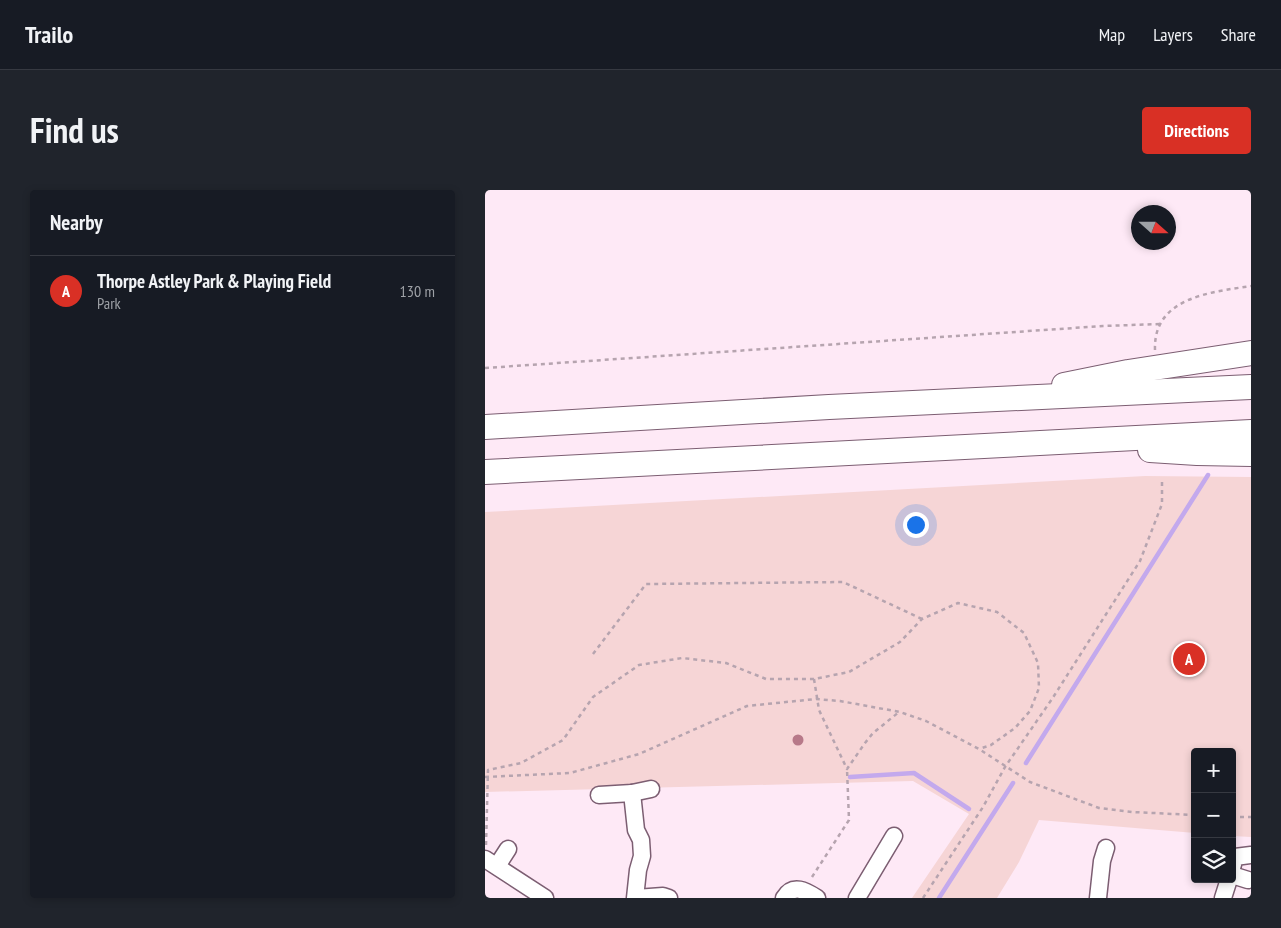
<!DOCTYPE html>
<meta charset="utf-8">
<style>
:root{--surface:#171b24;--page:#20242c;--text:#f1f3f6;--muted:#9ea1a6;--line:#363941;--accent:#d93025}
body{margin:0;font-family:"PT Sans Narrow",sans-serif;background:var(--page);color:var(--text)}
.controls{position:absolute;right:15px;bottom:15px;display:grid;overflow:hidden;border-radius:5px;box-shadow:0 2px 8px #0003}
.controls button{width:45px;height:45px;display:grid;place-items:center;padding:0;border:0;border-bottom:1px solid var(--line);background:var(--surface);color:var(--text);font:25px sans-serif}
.compass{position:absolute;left:646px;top:15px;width:45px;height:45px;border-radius:50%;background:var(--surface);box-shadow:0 2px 8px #0003;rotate:111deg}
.you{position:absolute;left:430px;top:334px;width:18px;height:18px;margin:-12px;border:4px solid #fff;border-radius:50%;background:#1a73e8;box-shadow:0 0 0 8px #1a73e833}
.badge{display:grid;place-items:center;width:32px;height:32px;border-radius:50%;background:var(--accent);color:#fff;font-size:16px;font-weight:700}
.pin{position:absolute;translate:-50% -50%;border:2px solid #fff;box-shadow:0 1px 5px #0006}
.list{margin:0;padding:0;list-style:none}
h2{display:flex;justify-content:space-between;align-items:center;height:65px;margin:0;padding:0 20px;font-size:21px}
h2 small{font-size:16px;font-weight:400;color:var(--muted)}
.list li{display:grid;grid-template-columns:32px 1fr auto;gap:15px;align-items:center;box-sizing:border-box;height:70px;padding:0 20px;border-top:1px solid var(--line)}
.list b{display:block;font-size:19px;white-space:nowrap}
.list p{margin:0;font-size:16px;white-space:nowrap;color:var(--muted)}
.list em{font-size:16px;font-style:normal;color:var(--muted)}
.icon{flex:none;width:28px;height:28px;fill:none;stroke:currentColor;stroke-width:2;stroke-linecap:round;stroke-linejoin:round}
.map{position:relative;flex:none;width:766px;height:708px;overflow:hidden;border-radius:5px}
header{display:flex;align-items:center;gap:30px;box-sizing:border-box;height:70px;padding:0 25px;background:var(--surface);border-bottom:1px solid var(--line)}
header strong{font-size:24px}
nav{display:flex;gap:28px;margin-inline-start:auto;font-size:18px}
.intro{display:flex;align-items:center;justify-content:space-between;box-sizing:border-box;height:120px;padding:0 30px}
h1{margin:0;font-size:35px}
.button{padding:12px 22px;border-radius:5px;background:var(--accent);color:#fff;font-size:18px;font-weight:700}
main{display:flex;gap:30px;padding:0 30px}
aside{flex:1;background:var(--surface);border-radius:5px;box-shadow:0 2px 8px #0003}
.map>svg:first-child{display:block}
.green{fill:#f6d5d6}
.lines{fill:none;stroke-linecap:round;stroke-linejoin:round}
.stream{stroke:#c3a9ed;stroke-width:4.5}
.minor-casing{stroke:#7c5e72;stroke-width:19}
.highway-casing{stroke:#7c5e72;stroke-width:26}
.path{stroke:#b6a4af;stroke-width:2.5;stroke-dasharray:4 4;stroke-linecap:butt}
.minor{stroke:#fff;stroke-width:16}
.highway{stroke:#fff;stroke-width:24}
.tree{fill:#b77989}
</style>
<header>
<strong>Trailo</strong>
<nav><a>Map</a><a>Layers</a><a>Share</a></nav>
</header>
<div class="intro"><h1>Find us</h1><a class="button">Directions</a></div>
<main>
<aside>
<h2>Nearby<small></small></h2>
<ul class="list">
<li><span class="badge">A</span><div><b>Thorpe Astley Park &amp; Playing Field</b><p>Park</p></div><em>130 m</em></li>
</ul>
</aside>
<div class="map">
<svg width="766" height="708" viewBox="0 0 766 708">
<rect width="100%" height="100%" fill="#fee9f6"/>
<path class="green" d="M660 286 766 287V647L747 646V562H710V643L554 630 534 672 512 708H427L484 624 428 591 0 602V322Z"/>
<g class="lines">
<g class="stream">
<path d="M541 573 723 285"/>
<path d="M365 587 429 583 484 619"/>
<path d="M454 708 528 593"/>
</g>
<g class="minor-casing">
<g id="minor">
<path d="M147 603 151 640 156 650 157 666 153 680 150 708"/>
<path d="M114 605 147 603 166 599"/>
<path d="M0 669 60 708"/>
<path d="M12 676 23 659"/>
<path d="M747 678 750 667 766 665"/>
<path d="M747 685 763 690"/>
<path d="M151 708 178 706 184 708"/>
<path d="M299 708C308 693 321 701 332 708"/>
<path d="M372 708 409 646"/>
<path d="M613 708 617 671 621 658"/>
<path d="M738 708 744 689"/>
</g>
</g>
<g class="highway-casing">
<g id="highway">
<path d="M579 195 643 182 766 163"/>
<path d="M0 237 344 217 766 197"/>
<path d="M665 260 712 263 766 264"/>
<path d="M0 282 766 242"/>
</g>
</g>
<g class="path">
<path d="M670 160C668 107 727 102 766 96"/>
<path d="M0 178 618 136 675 134"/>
<path d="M108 464 161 394 358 392 437 429"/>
<path d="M329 489 334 520 362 579 380 553 388 543 414 522"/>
<path d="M0 587 85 583 154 564 262 516 331 509 355 511 415 522 441 531 494 559 545 592 614 618 647 622 710 625"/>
<path d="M747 627H766"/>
<path d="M1 655 3 580 36 573 78 550 108 507 154 475 197 468 241 473 281 489H329L364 482 415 452 437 429 473 413 512 422 539 443 553 473 554 498 545 521 530 538 506 555 494 559"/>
<path d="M327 687 364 630 362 579"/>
<path d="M438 708 498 617 520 577 567 509 655 371 677 314V290"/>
</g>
<use href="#minor" class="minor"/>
<use href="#highway" class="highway"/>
</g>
<circle class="tree" cx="313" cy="550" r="5.5"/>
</svg>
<div class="controls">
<button>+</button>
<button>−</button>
<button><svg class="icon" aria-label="layers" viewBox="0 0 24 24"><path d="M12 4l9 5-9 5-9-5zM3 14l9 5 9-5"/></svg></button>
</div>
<svg class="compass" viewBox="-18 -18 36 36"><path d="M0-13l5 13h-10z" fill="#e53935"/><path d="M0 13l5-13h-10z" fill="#9ea1a6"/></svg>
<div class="you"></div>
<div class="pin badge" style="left:704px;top:469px">A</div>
</div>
</main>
